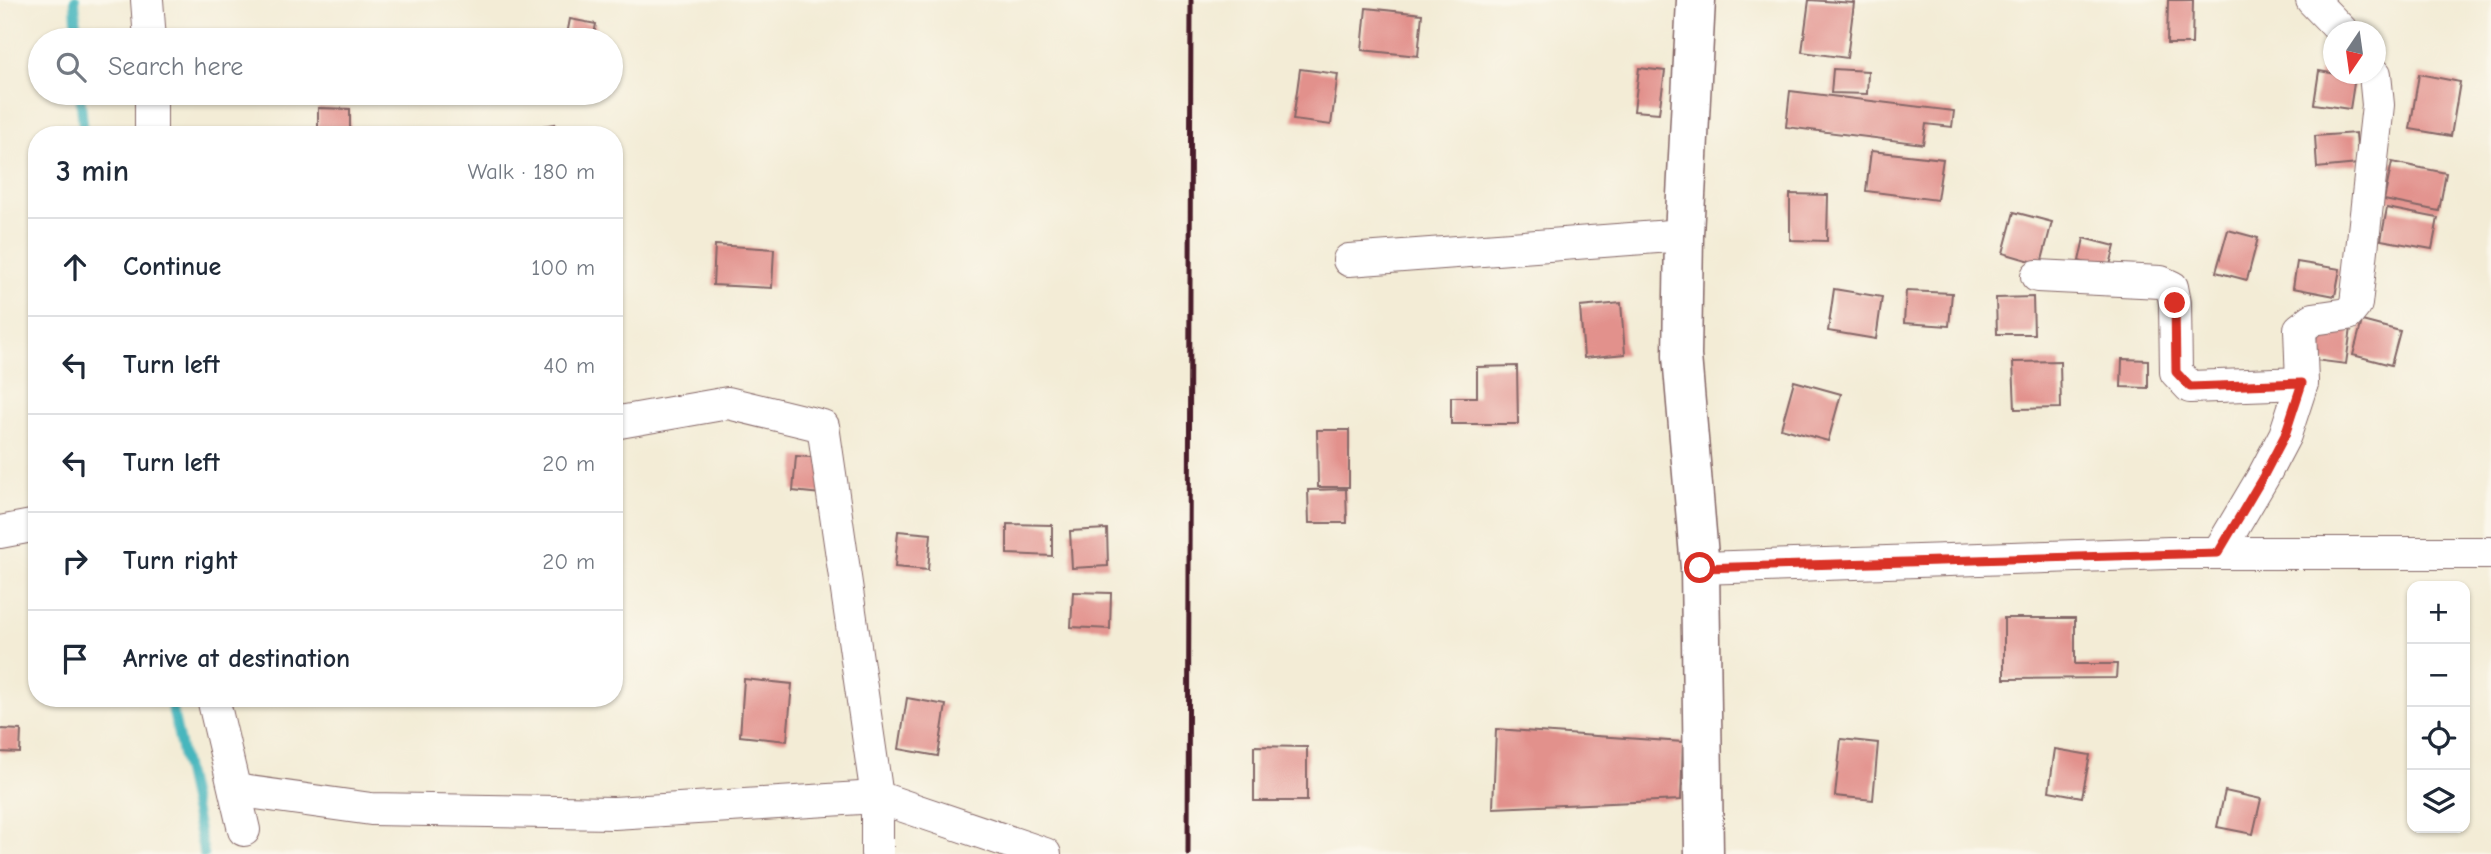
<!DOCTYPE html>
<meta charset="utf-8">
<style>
:root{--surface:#fff;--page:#f2f2f3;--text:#1f2937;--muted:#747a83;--line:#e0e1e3}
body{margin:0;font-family:"Comic Neue",sans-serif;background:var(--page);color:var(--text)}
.controls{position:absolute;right:21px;bottom:21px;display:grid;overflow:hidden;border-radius:14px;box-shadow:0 2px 5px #0004}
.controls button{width:63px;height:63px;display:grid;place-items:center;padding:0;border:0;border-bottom:2px solid var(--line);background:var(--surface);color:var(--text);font:35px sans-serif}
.compass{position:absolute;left:2323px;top:21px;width:63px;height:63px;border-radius:50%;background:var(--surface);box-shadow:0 2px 5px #0004;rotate:193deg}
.stop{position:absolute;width:21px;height:21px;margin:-16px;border:5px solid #d93025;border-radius:50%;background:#fff}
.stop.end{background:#d93025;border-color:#fff;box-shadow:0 2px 7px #0008}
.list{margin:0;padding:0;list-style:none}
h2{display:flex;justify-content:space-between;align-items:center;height:91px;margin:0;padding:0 28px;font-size:30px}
h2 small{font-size:23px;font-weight:400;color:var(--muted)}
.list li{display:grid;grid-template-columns:46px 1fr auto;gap:21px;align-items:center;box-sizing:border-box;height:98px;padding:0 28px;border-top:2px solid var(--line)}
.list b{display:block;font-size:26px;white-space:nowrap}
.list em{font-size:23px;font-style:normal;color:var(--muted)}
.icon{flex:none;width:38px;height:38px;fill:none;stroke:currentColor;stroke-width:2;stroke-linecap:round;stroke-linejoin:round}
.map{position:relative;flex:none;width:2491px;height:854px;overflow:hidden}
.search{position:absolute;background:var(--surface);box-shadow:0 2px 5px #0004;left:28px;top:28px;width:595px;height:77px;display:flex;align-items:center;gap:18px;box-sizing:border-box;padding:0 24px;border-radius:38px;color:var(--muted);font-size:26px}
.panel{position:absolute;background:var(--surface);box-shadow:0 2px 5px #0004;left:28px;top:126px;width:595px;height:581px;border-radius:28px}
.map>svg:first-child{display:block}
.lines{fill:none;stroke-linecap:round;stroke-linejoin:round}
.stream{stroke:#47b6bd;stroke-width:10}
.building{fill:#e2918c}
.minor-casing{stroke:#856767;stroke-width:34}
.secondary-casing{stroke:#856767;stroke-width:41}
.minor{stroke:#fff;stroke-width:32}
.secondary{stroke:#fff;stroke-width:38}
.rail{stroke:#4a1f2b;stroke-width:5}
.route{stroke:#d93025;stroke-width:9}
</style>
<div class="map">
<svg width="2491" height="854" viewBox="0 0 2491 854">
<rect width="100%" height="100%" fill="#fbf7ec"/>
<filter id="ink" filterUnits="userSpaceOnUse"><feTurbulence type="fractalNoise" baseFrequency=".0143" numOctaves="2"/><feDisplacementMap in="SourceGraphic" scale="14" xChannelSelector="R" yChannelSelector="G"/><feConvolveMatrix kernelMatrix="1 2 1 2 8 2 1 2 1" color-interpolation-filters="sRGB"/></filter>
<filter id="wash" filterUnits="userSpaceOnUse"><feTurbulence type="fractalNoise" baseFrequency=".00686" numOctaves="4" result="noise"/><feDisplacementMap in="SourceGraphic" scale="28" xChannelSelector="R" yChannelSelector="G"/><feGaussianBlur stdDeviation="1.57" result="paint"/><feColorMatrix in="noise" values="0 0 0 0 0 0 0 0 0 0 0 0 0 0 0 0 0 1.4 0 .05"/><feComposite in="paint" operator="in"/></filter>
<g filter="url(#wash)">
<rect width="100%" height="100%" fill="#f3ecd6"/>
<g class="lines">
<g class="stream">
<path d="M75 0 77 40"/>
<path d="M80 93 84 135"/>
<path d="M170 698 204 854"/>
</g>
</g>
<g id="blocks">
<g class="building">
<path d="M1809 0 1854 3 1847 58 1802 52Z"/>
<path d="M2168 0H2193L2192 44H2167Z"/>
<path d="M1366 8 1422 14 1418 56 1362 50Z"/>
<path d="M570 19 596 24 593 40H566Z"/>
<path d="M1639 68 1665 71 1659 113 1634 111Z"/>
<path d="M1300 69 1338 74 1331 125 1293 120Z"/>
<path d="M1833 69 1868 71 1867 94 1831 93Z"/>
<path d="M2319 71 2355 77 2350 109 2314 104Z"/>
<path d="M2419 74 2460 82 2451 136 2410 129Z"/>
<path d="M1790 91 1954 111 1952 127 1926 124 1923 144 1786 127Z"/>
<path d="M318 108 350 109V135H318Z"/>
<path d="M555 124 557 135H530L529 128Z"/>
<path d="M2356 133 2358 164 2317 168 2315 136Z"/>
<path d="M1871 151 1943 159 1937 200 1866 191Z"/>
<path d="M2392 162 2446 173 2439 211 2384 200Z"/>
<path d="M1790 194 1828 195 1827 241 1790 240Z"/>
<path d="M2387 208 2438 218 2432 249 2381 240Z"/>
<path d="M2014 212 2052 222 2041 264 2003 253Z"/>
<path d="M2228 230 2258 238 2247 280 2216 272Z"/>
<path d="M2084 238 2115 246 2109 269 2079 261Z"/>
<path d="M715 245 774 249 772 288 713 285Z"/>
<path d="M2297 262 2340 269 2335 296 2293 288Z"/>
<path d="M1834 289 1882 297 1876 339 1828 331Z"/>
<path d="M1906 291 1952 293 1949 326 1904 323Z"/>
<path d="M2033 297 2034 334H1997L1996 298Z"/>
<path d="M1621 303 1625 354 1584 358 1580 307Z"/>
<path d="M2362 321 2400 331 2391 365 2353 355Z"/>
<path d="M2318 324 2351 328 2346 364 2314 360Z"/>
<path d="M2122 359 2148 360V388L2121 387Z"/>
<path d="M2060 361 2061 408 2015 409 2013 362Z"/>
<path d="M1517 366 1518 424H1451V397H1477V367Z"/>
<path d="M1794 381 1841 394 1828 441 1781 428Z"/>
<path d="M1317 430H1349V487H1318Z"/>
<path d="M796 456 823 458 821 494 793 491Z"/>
<path d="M1346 489 1347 523H1309L1308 490Z"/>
<path d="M1007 524 1052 525V556L1007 554Z"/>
<path d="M1107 529 1108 566 1072 568 1070 531Z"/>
<path d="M898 531 931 534 928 570 895 567Z"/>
<path d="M1073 592 1111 593 1110 629 1071 627Z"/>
<path d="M2004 618H2075V664H2117L2116 678 2004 679Z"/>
<path d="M744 679 792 684 787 741 740 736Z"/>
<path d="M907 698 946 705 938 756 899 749Z"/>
<path d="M0 729 21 730 20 753 0 752Z"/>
<path d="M1496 729 1683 742 1681 800 1493 808Z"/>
<path d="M1841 739 1878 743 1873 800 1835 796Z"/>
<path d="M1254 746 1307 747V801H1254Z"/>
<path d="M2055 749 2090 755 2082 797 2049 791Z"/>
<path d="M2225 791 2261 799 2253 834 2217 827Z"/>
</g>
</g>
</g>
<g filter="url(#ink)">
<use href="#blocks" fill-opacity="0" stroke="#856767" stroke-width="2"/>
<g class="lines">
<g class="minor-casing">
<g id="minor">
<path d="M147 0 150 40"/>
<path d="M2312 0 2343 32"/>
<path d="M151 93V135"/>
<path d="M1349 260 1684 235"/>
<path d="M2037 276 2161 282 2172 287 2175 303 2176 372 2190 387 2302 383"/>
<path d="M614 423 728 403 823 426 877 797V854"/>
<path d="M0 532 37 525"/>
<path d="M2218 553 2263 477 2285 435 2302 383 2300 329 2313 319 2348 314 2356 304 2378 105 2375 74"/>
<path d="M1700 568 2170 553H2491"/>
<path d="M213 698 244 830"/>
<path d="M235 790 371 809 614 813 877 797 1045 854"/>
</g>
</g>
<g class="secondary-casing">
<path id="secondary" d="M1696 0 1684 235 1682 356 1700 568 1704 854"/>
</g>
<use href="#minor" class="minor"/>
<use href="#secondary" class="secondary"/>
<path class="rail" d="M1188 854 1191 0"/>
</g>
</g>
<g class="lines" filter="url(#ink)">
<path class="route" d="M1700 568 2218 553 2263 477 2285 435 2302 383 2190 387 2176 372 2175 303"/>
</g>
</svg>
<div class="controls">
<button>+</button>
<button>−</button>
<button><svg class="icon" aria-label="locate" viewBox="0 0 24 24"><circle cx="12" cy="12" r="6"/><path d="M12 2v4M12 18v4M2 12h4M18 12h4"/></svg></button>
<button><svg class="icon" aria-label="layers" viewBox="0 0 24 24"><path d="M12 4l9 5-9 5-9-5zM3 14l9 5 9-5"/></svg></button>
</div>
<svg class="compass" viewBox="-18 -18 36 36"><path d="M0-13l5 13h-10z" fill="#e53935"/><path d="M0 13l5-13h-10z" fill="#747a83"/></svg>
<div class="stop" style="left:1700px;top:568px"></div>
<div class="stop end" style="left:2175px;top:303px"></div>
<div class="search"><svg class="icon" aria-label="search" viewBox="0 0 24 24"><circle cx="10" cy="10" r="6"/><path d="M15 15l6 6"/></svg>Search here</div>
<section class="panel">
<h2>3 min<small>Walk · 180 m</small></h2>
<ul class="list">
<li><svg class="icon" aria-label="ahead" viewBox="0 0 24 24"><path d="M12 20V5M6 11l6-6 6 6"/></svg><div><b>Continue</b></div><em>100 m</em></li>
<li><svg class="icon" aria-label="left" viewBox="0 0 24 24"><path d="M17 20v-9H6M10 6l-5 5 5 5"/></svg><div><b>Turn left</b></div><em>40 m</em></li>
<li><svg class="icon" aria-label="left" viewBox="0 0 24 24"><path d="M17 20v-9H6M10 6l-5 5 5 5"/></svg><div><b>Turn left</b></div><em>20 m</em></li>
<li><svg class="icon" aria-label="right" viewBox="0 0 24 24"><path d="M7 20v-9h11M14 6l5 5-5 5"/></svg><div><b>Turn right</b></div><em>20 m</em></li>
<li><svg class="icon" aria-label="arrive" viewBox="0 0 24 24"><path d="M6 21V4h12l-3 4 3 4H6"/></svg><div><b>Arrive at destination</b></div></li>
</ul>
</section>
</div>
